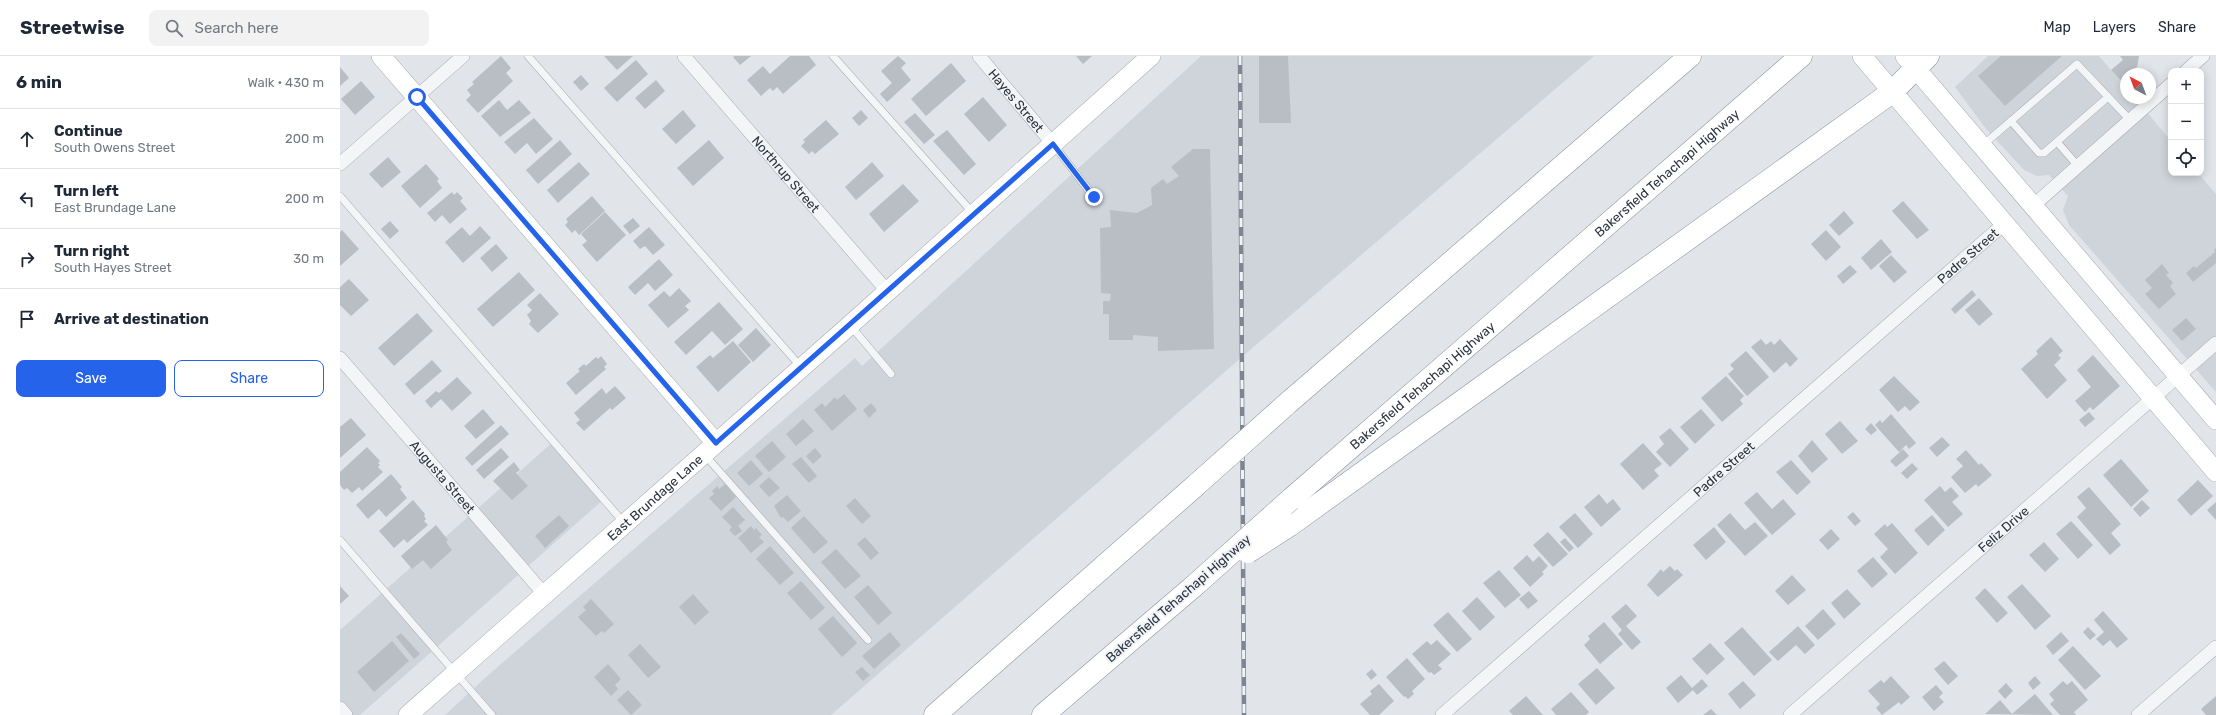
<!DOCTYPE html>
<meta charset="utf-8">
<style>
:root{--surface:#fff;--page:#f2f2f3;--text:#1f2937;--muted:#747a83;--line:#e0e1e3;--accent:#2563eb}
body{margin:0;font-family:Rubik,sans-serif;background:var(--page);color:var(--text)}
.controls{position:absolute;right:12px;top:12px;display:grid;overflow:hidden;border-radius:8px;box-shadow:0 2px 10px #0003}
.controls button{width:36px;height:36px;display:grid;place-items:center;padding:0;border:0;border-bottom:1px solid var(--line);background:var(--surface);color:var(--text);font:20px sans-serif}
.compass{position:absolute;left:1780px;top:12px;width:36px;height:36px;border-radius:50%;background:var(--surface);box-shadow:0 2px 10px #0003;rotate:319deg}
.stop{position:absolute;width:12px;height:12px;margin:-9px;border:3px solid #2563eb;border-radius:50%;background:#fff}
.stop.end{background:#2563eb;border-color:#fff;box-shadow:0 1px 4px #0008}
.list{margin:0;padding:0;list-style:none}
h2{display:flex;justify-content:space-between;align-items:center;height:52px;margin:0;padding:0 16px;font-size:17px}
h2 small{font-size:13px;font-weight:400;color:var(--muted)}
.list li{display:grid;grid-template-columns:26px 1fr auto;gap:12px;align-items:center;box-sizing:border-box;height:60px;padding:0 16px;border-top:1px solid var(--line)}
.list b{display:block;font-size:15px;white-space:nowrap}
.list p{margin:0;font-size:13px;white-space:nowrap;color:var(--muted)}
.list em{font-size:13px;font-style:normal;color:var(--muted)}
.actions{display:flex;gap:8px;padding:12px 16px}
.actions a{flex:1;padding:9px 0;border:1px solid var(--accent);border-radius:8px;text-align:center;font-size:14px;color:var(--accent)}
.actions .main{background:var(--accent);color:#fff}
.icon{flex:none;width:22px;height:22px;fill:none;stroke:currentColor;stroke-width:2;stroke-linecap:round;stroke-linejoin:round}
.map{position:relative;flex:none;width:1876px;height:659px;overflow:hidden}
header{display:flex;align-items:center;gap:24px;box-sizing:border-box;height:56px;padding:0 20px;background:var(--surface);border-bottom:1px solid var(--line)}
header strong{font-size:19px}
nav{display:flex;gap:22px;margin-inline-start:auto;font-size:14px}
.search{width:280px;height:36px;background:var(--page);display:flex;align-items:center;gap:10px;box-sizing:border-box;padding:0 14px;border-radius:8px;color:var(--muted);font-size:15px}
main{display:flex}
aside{flex:1;background:var(--surface)}
.map>svg:first-child{display:block}
.built{fill:#cfd4db}
.building{fill:#b9bec5}
.lines{fill:none;stroke-linecap:round;stroke-linejoin:round}
.lane-casing{stroke:#a6abb3;stroke-width:8}
.street-casing{stroke:#a6abb3;stroke-width:14}
.secondary-casing{stroke:#a6abb3;stroke-width:20}
.highway-casing{stroke:#89939e;stroke-width:23}
.lane{stroke:#f4f5f7;stroke-width:7}
.street{stroke:#f4f5f7;stroke-width:13}
.secondary{stroke:#fff;stroke-width:19}
.highway{stroke:#fff;stroke-width:22}
.rail-casing{stroke:#7c8591;stroke-width:4.5}
.rail{stroke:#f1f3f6;stroke-width:3;stroke-dasharray:9;stroke-linecap:butt}
.highway-bridge-casing{stroke:#89939e;stroke-width:23;stroke-linecap:butt}
.highway-bridge{stroke:#fff;stroke-width:22}
.route{stroke:#2563eb;stroke-width:5}
.labels{text-anchor:middle;stroke-width:4;stroke-linejoin:round;paint-order:stroke}
.street-label{font-size:13px;fill:#2a333f;stroke:#f1f3f6}
</style>
<header>
<strong>Streetwise</strong>
<div class="search"><svg class="icon" aria-label="search" viewBox="0 0 24 24"><circle cx="10" cy="10" r="6"/><path d="M15 15l6 6"/></svg>Search here</div>
<nav><a>Map</a><a>Layers</a><a>Share</a></nav>
</header>
<main>
<aside>
<h2>6 min<small>Walk · 430 m</small></h2>
<ul class="list">
<li><svg class="icon" aria-label="ahead" viewBox="0 0 24 24"><path d="M12 20V5M6 11l6-6 6 6"/></svg><div><b>Continue</b><p>South Owens Street</p></div><em>200 m</em></li>
<li><svg class="icon" aria-label="left" viewBox="0 0 24 24"><path d="M17 20v-9H6M10 6l-5 5 5 5"/></svg><div><b>Turn left</b><p>East Brundage Lane</p></div><em>200 m</em></li>
<li><svg class="icon" aria-label="right" viewBox="0 0 24 24"><path d="M7 20v-9h11M14 6l5 5-5 5"/></svg><div><b>Turn right</b><p>South Hayes Street</p></div><em>30 m</em></li>
<li><svg class="icon" aria-label="arrive" viewBox="0 0 24 24"><path d="M6 21V4h12l-3 4 3 4H6"/></svg><div><b>Arrive at destination</b></div></li>
</ul>
<div class="actions"><a class="main">Save</a><a>Share</a></div>
</aside>
<div class="map">
<svg width="1876" height="659" viewBox="0 0 1876 659">
<rect width="100%" height="100%" fill="#e1e4e9"/>
<g class="built">
<path d="M861 0H1254L903 300 491 659H105L146 621 515 302 522 310Z"/>
<path d="M1648 0H1759L1786 32V42H1795L1831 85V117H1858L1876 138V336L1729 169 1723 154 1728 140 1709 119 1697 120 1684 114 1647 74 1615 31Z"/>
<path d="M214 385 264 443 20 659H0V574Z"/>
</g>
<g class="building">
<path d="M161 0 171 12 166 17 173 25 138 57 126 44 131 39 127 34 134 28 132 26Z"/>
<path d="M264 0H293L277 14Z"/>
<path d="M395 0H411L400 9 393 1Z"/>
<path d="M450 0H469L476 9 443 38 437 31 433 35 430 32 421 40 407 24 423 10 430 18Z"/>
<path d="M558 0 566 7 561 12 571 24 547 46 540 38 552 27 541 15Z"/>
<path d="M736 0H752L743 8Z"/>
<path d="M919 0H948L951 67H919Z"/>
<path d="M1661 0H1722L1665 50 1638 20Z"/>
<path d="M1780 0H1799L1797 11 1786 18 1781 25 1771 14 1783 4Z"/>
<path d="M296 4 308 18 277 46 264 32Z"/>
<path d="M611 7 626 25 586 60 571 43Z"/>
<path d="M0 11 9 22 0 30Z"/>
<path d="M241 19 249 28 241 35 233 26Z"/>
<path d="M316 24 325 35 305 53 295 42Z"/>
<path d="M21 25 35 41 15 59 1 43Z"/>
<path d="M643 41 667 69 649 86 624 58Z"/>
<path d="M159 44 167 54 179 44 191 57 160 81 141 60Z"/>
<path d="M343 54 356 70 336 88 322 73Z"/>
<path d="M521 54 528 62 519 70 512 62Z"/>
<path d="M575 57 595 79 584 88 564 66Z"/>
<path d="M194 62 213 83 196 98 187 87 175 98 164 86Z"/>
<path d="M486 64 499 78 475 98 472 95 469 98 461 90 465 86 463 84Z"/>
<path d="M607 74 636 108 624 119 593 85Z"/>
<path d="M220 84 232 98 198 128 186 114Z"/>
<path d="M369 84 384 102 353 130 337 112Z"/>
<path d="M853 93H870L874 293 818 295V281L793 279V284H769V258H763V245H770L771 238 761 237 760 172 771 171 770 154 797 157 812 149 811 132 823 123 827 128 839 120 831 111Z"/>
<path d="M48 101 61 116 42 132 29 118Z"/>
<path d="M239 106 250 118 218 147 207 134Z"/>
<path d="M532 106 544 120 516 144 505 131Z"/>
<path d="M86 108 99 123 97 125 102 132 80 152 61 130Z"/>
<path d="M563 128 579 145 544 176 529 158Z"/>
<path d="M112 136 114 139 117 136 123 142 120 145 127 153 110 168 102 159 95 166 87 157Z"/>
<path d="M252 140 265 155 239 179 235 174 232 177 225 169 228 166 226 163Z"/>
<path d="M1563 145 1589 174 1577 183 1552 155Z"/>
<path d="M1504 155 1514 167 1499 180 1489 169Z"/>
<path d="M265 156 286 179 257 206 242 189 247 185 241 178Z"/>
<path d="M293 162 300 170 290 178 283 170Z"/>
<path d="M50 165 59 175 50 183 41 173Z"/>
<path d="M140 170 151 182 123 207 105 186 122 171 130 180Z"/>
<path d="M309 171 325 189 313 199 305 190 300 193 293 185Z"/>
<path d="M2 174 19 193 0 210V176Z"/>
<path d="M1486 174 1501 191 1486 205 1471 188Z"/>
<path d="M1541 183 1552 196 1531 214 1521 202Z"/>
<path d="M156 188 168 202 152 216 140 202Z"/>
<path d="M1876 192V207L1853 226 1846 217 1854 210 1856 212 1875 196 1874 194Z"/>
<path d="M1551 199 1567 216 1554 227 1539 210Z"/>
<path d="M319 203 333 219 315 235 308 227 295 239 288 231Z"/>
<path d="M1822 208 1829 217 1826 219 1833 227 1830 230 1836 238 1819 253 1805 238 1812 232 1805 224Z"/>
<path d="M1510 209 1517 216 1503 228 1497 220Z"/>
<path d="M179 216 195 234 153 271 137 253Z"/>
<path d="M9 223 29 244 11 260 0 249V231Z"/>
<path d="M339 232 351 245 345 250 349 254 328 272 308 249 324 235 330 241Z"/>
<path d="M1632 234 1636 239 1615 258 1611 253Z"/>
<path d="M200 237 219 258 198 277 189 268 191 265 187 259 192 254 187 249Z"/>
<path d="M1639 242 1653 258 1639 270 1625 254Z"/>
<path d="M379 246 403 273 385 289 372 275 346 299 334 286Z"/>
<path d="M77 257 93 275 54 310 38 292Z"/>
<path d="M1846 262 1856 273 1842 285 1832 274Z"/>
<path d="M416 272 431 289 413 306 398 289Z"/>
<path d="M1711 281 1723 295 1718 299 1721 302 1714 309 1727 324 1707 343 1681 313 1698 298 1696 295Z"/>
<path d="M1421 283 1426 289 1431 285 1434 289 1440 283 1458 303 1450 311 1446 306 1434 317 1411 291Z"/>
<path d="M393 285 411 306 378 336 356 311 370 299 373 302Z"/>
<path d="M1406 295 1429 321 1407 340 1388 318 1394 313 1390 309Z"/>
<path d="M1753 299 1780 330 1753 354 1750 351 1745 356 1735 345 1751 331 1737 314Z"/>
<path d="M261 300 267 308 264 311 266 313 236 339 226 327 240 315 238 313 244 308 246 310 256 301 258 303Z"/>
<path d="M92 304 102 315 74 339 65 328Z"/>
<path d="M1386 320 1404 340 1400 344 1403 348 1382 366 1361 342Z"/>
<path d="M1554 320 1580 346 1570 355 1565 350 1558 356 1539 334Z"/>
<path d="M117 321 132 337 112 355 101 343 91 352 85 345 96 335 99 337Z"/>
<path d="M275 330 286 342 272 354 270 352 244 375 236 367 240 364 234 357 262 332 266 338Z"/>
<path d="M504 338 517 353 492 375 474 354 482 347 485 351 495 341 497 344Z"/>
<path d="M531 347 537 354 529 362 523 354Z"/>
<path d="M143 353 155 367 136 383 124 370Z"/>
<path d="M1361 353 1375 369 1355 388 1340 371Z"/>
<path d="M1749 356 1755 363 1745 371 1739 364Z"/>
<path d="M1551 358 1576 387 1569 393 1566 389 1559 396 1535 369 1540 364 1542 367Z"/>
<path d="M11 362 26 379 0 402V371Z"/>
<path d="M463 363 474 375 456 390 446 378Z"/>
<path d="M1500 365 1518 385 1502 398 1485 378Z"/>
<path d="M1531 367 1537 374 1531 379 1525 373Z"/>
<path d="M161 369 169 378 132 410 125 402Z"/>
<path d="M1330 372 1349 393 1330 411 1316 396 1324 388 1319 381Z"/>
<path d="M1602 381 1610 389 1597 401 1589 392Z"/>
<path d="M1472 384 1488 403 1472 417 1458 400Z"/>
<path d="M432 385 446 401 429 416 415 400Z"/>
<path d="M1303 387 1322 408 1314 414 1319 420 1303 434 1280 408Z"/>
<path d="M27 391 40 405 38 407 40 409 38 411 43 416 22 435 19 431 12 437 7 432 4 434 0 429V416Z"/>
<path d="M161 392 169 401 144 423 136 414Z"/>
<path d="M475 392 482 400 473 408 466 400Z"/>
<path d="M1563 393 1569 400 1556 411 1550 405Z"/>
<path d="M1626 394 1639 409 1641 407 1652 419 1638 431 1636 428 1625 437 1611 421 1623 410 1616 403Z"/>
<path d="M461 401 477 420 469 427 452 408Z"/>
<path d="M1781 403 1809 435 1791 451 1763 419Z"/>
<path d="M411 404 423 418 409 430 397 417Z"/>
<path d="M1451 404 1471 426 1457 439 1436 416Z"/>
<path d="M174 406 180 414 176 417 188 430 172 444 153 425Z"/>
<path d="M1572 407 1578 413 1567 423 1561 417Z"/>
<path d="M51 418 62 431 60 433 67 442 46 461 39 453 28 463 16 449Z"/>
<path d="M429 421 440 432 429 441 419 430Z"/>
<path d="M1858 424 1873 440 1851 460 1837 444Z"/>
<path d="M385 428 396 441 381 455 369 442 374 438 372 435 377 430 379 433Z"/>
<path d="M1600 430 1605 436 1611 431 1619 440 1612 446 1623 458 1608 471 1584 444Z"/>
<path d="M1749 431 1781 468 1771 477 1781 489 1770 499 1737 461 1746 452 1737 441Z"/>
<path d="M1417 436 1432 453 1443 443 1456 458 1432 479 1404 447Z"/>
<path d="M1259 438 1267 448 1273 443 1281 453 1261 471 1244 451Z"/>
<path d="M447 439 461 455 448 466 443 461 441 462 434 450Z"/>
<path d="M515 442 531 460 522 468 506 450Z"/>
<path d="M73 444 85 458 84 460 86 463 84 465 88 469 67 487 64 483 54 492 39 475Z"/>
<path d="M1802 444 1810 452 1800 461 1793 453Z"/>
<path d="M1876 446V464L1867 454Z"/>
<path d="M393 451 405 464 398 470 402 475 395 480 389 474 392 471 382 461Z"/>
<path d="M1513 456 1521 465 1515 470 1507 461Z"/>
<path d="M1235 457 1253 478 1238 492 1219 471Z"/>
<path d="M1390 457 1405 474 1415 466 1428 480 1405 500 1377 469Z"/>
<path d="M219 459 229 470 205 492 195 480Z"/>
<path d="M1592 459 1605 474 1588 490 1574 474Z"/>
<path d="M464 460 488 486 474 498 451 472Z"/>
<path d="M1731 465 1753 489 1738 503 1716 478Z"/>
<path d="M1552 467 1578 497 1555 518 1540 501 1548 493 1534 478 1545 468 1547 471Z"/>
<path d="M96 469 108 484 106 486 112 494 91 513 83 504 72 513 61 500Z"/>
<path d="M411 470 414 474 416 472 422 479 419 481 424 486 411 497 398 482Z"/>
<path d="M1374 471 1386 486 1366 504 1353 489Z"/>
<path d="M1491 473 1500 483 1488 494 1479 484Z"/>
<path d="M1208 476 1228 498 1213 511 1193 489Z"/>
<path d="M525 481 539 497 531 504 517 488Z"/>
<path d="M1225 482 1234 492 1229 496 1220 486Z"/>
<path d="M1704 486 1719 503 1705 516 1689 499Z"/>
<path d="M430 490 454 517 440 529 416 503Z"/>
<path d="M496 493 521 520 505 533 481 506Z"/>
<path d="M1187 499 1193 506 1199 500 1208 510 1202 516 1204 518 1190 531 1173 512Z"/>
<path d="M1533 501 1548 518 1532 532 1517 515Z"/>
<path d="M1330 510 1335 515 1337 513 1343 519 1318 541 1307 529 1321 513 1323 516Z"/>
<path d="M1159 514 1181 539 1165 552 1143 527Z"/>
<path d="M1452 519 1466 534 1448 549 1435 535Z"/>
<path d="M461 525 485 552 471 564 447 537Z"/>
<path d="M1682 528 1711 560 1695 574 1667 541Z"/>
<path d="M528 529 552 557 538 569 514 541Z"/>
<path d="M0 530 9 540 0 548Z"/>
<path d="M1645 532 1668 557 1657 567 1635 542Z"/>
<path d="M1507 533 1521 548 1504 563 1491 547Z"/>
<path d="M1189 535 1198 545 1188 553 1179 543Z"/>
<path d="M353 538 369 556 355 569 339 551Z"/>
<path d="M1137 541 1155 561 1140 575 1122 555Z"/>
<path d="M251 543 274 568 264 577 262 575 256 580 238 561 246 554 243 551Z"/>
<path d="M1286 548 1297 560 1286 570 1301 586 1292 594 1278 578 1282 574 1271 561Z"/>
<path d="M1483 553 1496 568 1478 584 1465 570Z"/>
<path d="M1763 555 1788 583 1777 592 1770 584 1763 590 1756 583 1764 576 1754 564Z"/>
<path d="M1108 556 1132 583 1117 596 1093 569Z"/>
<path d="M493 560 517 587 502 601 478 573Z"/>
<path d="M1264 566 1283 588 1260 608 1244 589 1250 583 1248 580Z"/>
<path d="M1458 570 1475 589 1465 598 1456 589 1438 605 1429 596Z"/>
<path d="M1402 571 1432 604 1414 620 1384 587Z"/>
<path d="M1748 571 1756 579 1750 584 1743 576Z"/>
<path d="M550 576 561 589 534 613 522 600Z"/>
<path d="M1721 576 1729 585 1713 599 1706 590Z"/>
<path d="M61 577 80 598 74 603 56 581Z"/>
<path d="M1097 584 1111 598 1098 609 1102 613 1094 619 1091 616 1089 617 1072 598 1087 585 1091 589Z"/>
<path d="M52 585 69 605 34 636 17 616Z"/>
<path d="M1370 587 1385 603 1367 619 1352 603Z"/>
<path d="M300 588 321 611 308 622 288 599Z"/>
<path d="M1733 590 1761 620 1745 634 1718 604Z"/>
<path d="M1067 602 1085 623 1072 635 1074 638 1068 643 1065 640 1064 641 1046 621Z"/>
<path d="M1604 605 1618 620 1608 629 1594 613Z"/>
<path d="M268 608 281 623 275 629 278 633 271 640 254 621Z"/>
<path d="M522 611 530 619 523 625 515 616Z"/>
<path d="M1257 612 1275 632 1256 649 1238 628Z"/>
<path d="M1032 613 1037 619 1031 624 1026 618Z"/>
<path d="M1341 619 1352 632 1362 623 1368 630 1357 639 1353 634 1338 647 1326 632Z"/>
<path d="M1551 620 1570 641 1561 649 1559 646 1542 659 1536 652 1540 648 1528 635 1541 624 1544 627Z"/>
<path d="M1695 620 1701 627 1693 634 1688 627Z"/>
<path d="M1403 625 1416 639 1400 653 1388 638Z"/>
<path d="M1723 625 1727 629 1732 625 1748 644 1734 656 1736 659H1720L1710 648 1714 644 1709 638Z"/>
<path d="M1666 627 1673 635 1665 643 1658 635Z"/>
<path d="M1039 628 1054 645 1039 659H1030L1020 648 1032 638 1030 635Z"/>
<path d="M1596 629 1603 637 1599 641 1604 646 1594 655 1582 641Z"/>
<path d="M288 634 302 649 291 659 277 644Z"/>
<path d="M1231 636 1249 656 1246 659H1216L1211 653Z"/>
<path d="M1695 638 1713 659 1645 658 1660 644 1672 658Z"/>
<path d="M1186 640 1203 659H1173L1169 655Z"/>
<path d="M1876 640V659H1866L1861 653Z"/>
<path d="M1371 653 1377 659H1363Z"/>
</g>
<g class="lines">
<g class="lane-casing">
<g id="lane">
<path d="M188 0 461 311"/>
<path d="M493 0 633 157"/>
<path d="M1671 65 1699 97H1704L1768 41"/>
<path d="M1717 86 1738 110"/>
<path d="M713 88 754 141"/>
<path d="M1643 89 1737 8 1790 64"/>
<path d="M0 140 285 468"/>
<path d="M510 269 551 318"/>
<path d="M364 398 528 584"/>
<path d="M0 484 152 659"/>
</g>
</g>
<g class="street-casing">
<g id="street">
<path id="s1" d="M344 0 548 236"/>
<path id="s2" d="M639 0 713 88"/>
<path d="M1846 15 1863 0"/>
<path d="M0 108 123 0"/>
<path d="M1694 149 1831 28"/>
<path id="s3" d="M0 302 205 539"/>
<path d="M0 652 6 659"/>
<path id="s4" d="M1102 659 1665 167"/>
<path id="s5" d="M1450 659 1876 287"/>
<path d="M1798 659 1876 591"/>
</g>
</g>
<g class="secondary-casing">
<g id="secondary">
<path d="M41 0 376 387"/>
<path d="M1522 0 1876 416"/>
<path d="M1565 0 1876 364"/>
<path id="s6" d="M68 659 510 269 811 0"/>
</g>
</g>
<g class="highway-casing">
<g id="highway">
<path d="M949 346 1350 0"/>
<path id="s7" d="M950 444 1461 0"/>
<path d="M950 469 1552 36 1588 0"/>
<path d="M595 659 855 430"/>
<path d="M703 659 854 530"/>
</g>
</g>
<use href="#lane" class="lane"/>
<use href="#street" class="street"/>
<use href="#secondary" class="secondary"/>
<use href="#highway" class="highway"/>
<g class="rail-casing">
<path id="rail" d="M900 0 904 659"/>
</g>
<use href="#rail" class="rail"/>
<g class="highway-bridge-casing">
<g id="highway-bridge">
<path d="M855 430 949 346"/>
<path d="M908 496 950 469"/>
<path d="M854 530 950 444"/>
</g>
</g>
<use href="#highway-bridge" class="highway-bridge"/>
</g>
<g class="lines">
<path class="route" d="M77 41 376 387 713 88 754 141"/>
</g>
<g class="labels">
<g class="street-label">
<text dy="5" stroke="none"><textPath href="#s2" startOffset="58">Hayes Street</textPath></text>
<text dy="5" stroke="none"><textPath href="#s7" startOffset="499">Bakersfield Tehachapi Highway</textPath></text>
<text dy="5" stroke="none"><textPath href="#s1" startOffset="156">Northrup Street</textPath></text>
<text dy="5" stroke="none"><textPath href="#s4" startOffset="698">Padre Street</textPath></text>
<text dy="5" stroke="none"><textPath href="#s7" startOffset="175">Bakersfield Tehachapi Highway</textPath></text>
<text dy="5" stroke="none"><textPath href="#s4" startOffset="374">Padre Street</textPath></text>
<text dy="5" stroke="none"><textPath href="#s3" startOffset="157">Augusta Street</textPath></text>
<text dy="5" stroke="none"><textPath href="#s6" startOffset="329">East Brundage Lane</textPath></text>
<text dy="5" stroke="none"><textPath href="#s5" startOffset="283">Feliz Drive</textPath></text>
<text transform="translate(838 542) rotate(-41)" y="5">Bakersfield Tehachapi Highway</text>
</g>
</g>
</svg>
<div class="controls">
<button>+</button>
<button>−</button>
<button><svg class="icon" aria-label="locate" viewBox="0 0 24 24"><circle cx="12" cy="12" r="6"/><path d="M12 2v4M12 18v4M2 12h4M18 12h4"/></svg></button>
</div>
<svg class="compass" viewBox="-18 -18 36 36"><path d="M0-13l5 13h-10z" fill="#e53935"/><path d="M0 13l5-13h-10z" fill="#747a83"/></svg>
<div class="stop" style="left:77px;top:41px"></div>
<div class="stop end" style="left:754px;top:141px"></div>
</div>
</main>
